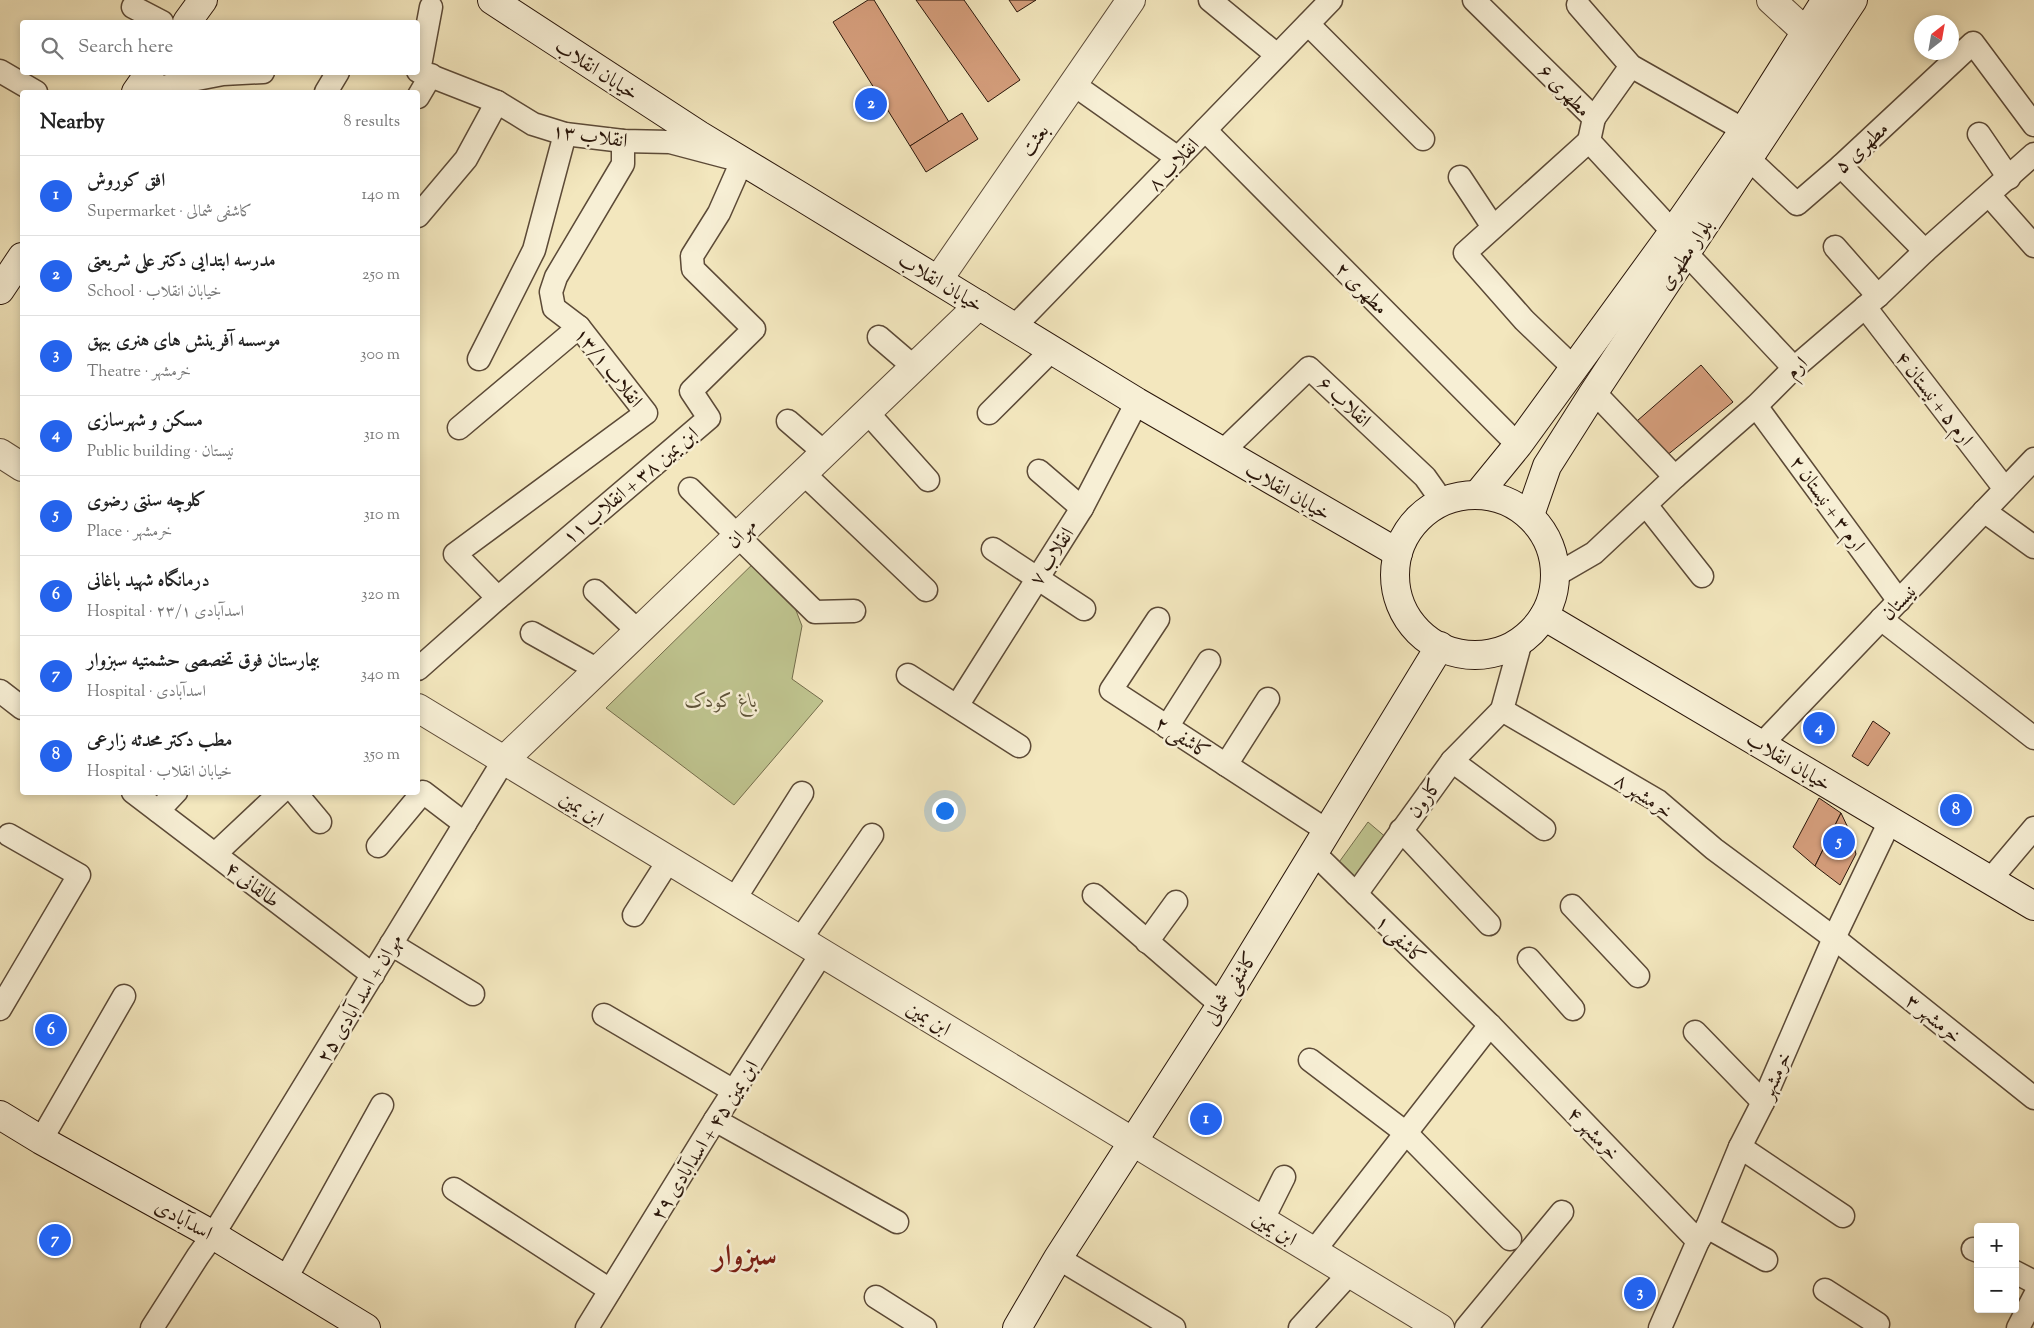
<!DOCTYPE html>
<meta charset="utf-8">
<style>
:root{--surface:#fff;--page:#f6f6f6;--text:#222;--muted:#767676;--line:#e0e0e0;--accent:#2563eb}
body{margin:0;font-family:"Sorts Mill Goudy",Amiri,serif;background:var(--page);color:var(--text)}
.controls{position:absolute;right:15px;bottom:15px;display:grid;overflow:hidden;border-radius:5px;box-shadow:0 2px 8px #0003}
.controls button{width:45px;height:45px;display:grid;place-items:center;padding:0;border:0;border-bottom:1px solid var(--line);background:var(--surface);color:var(--text);font:25px sans-serif}
.compass{position:absolute;left:1914px;top:15px;width:45px;height:45px;border-radius:50%;background:var(--surface);box-shadow:0 2px 8px #0003;rotate:31deg}
.you{position:absolute;left:944px;top:810px;width:18px;height:18px;margin:-12px;border:4px solid #fff;border-radius:50%;background:#1a73e8;box-shadow:0 0 0 8px #1a73e833}
.badge{display:grid;place-items:center;width:32px;height:32px;border-radius:50%;background:var(--accent);color:#fff;font-size:16px;font-weight:700}
.pin{position:absolute;translate:-50% -50%;border:2px solid #fff;box-shadow:0 1px 5px #0006}
.list{margin:0;padding:0;list-style:none}
h2{display:flex;justify-content:space-between;align-items:center;height:65px;margin:0;padding:0 20px;font-size:21px}
h2 small{font-size:16px;font-weight:400;color:var(--muted)}
.list li{display:grid;grid-template-columns:32px 1fr auto;gap:15px;align-items:center;box-sizing:border-box;height:80px;padding:0 20px;border-top:1px solid var(--line)}
.list b{display:block;font-size:19px;white-space:nowrap}
.list p{margin:0;font-size:16px;white-space:nowrap;color:var(--muted)}
.list em{font-size:16px;font-style:normal;color:var(--muted)}
.icon{flex:none;width:28px;height:28px;fill:none;stroke:currentColor;stroke-width:2;stroke-linecap:round;stroke-linejoin:round}
.map{position:relative;flex:none;width:2034px;height:1328px;overflow:hidden}
.search{position:absolute;background:var(--surface);box-shadow:0 2px 8px #0003;left:20px;top:20px;width:400px;height:55px;display:flex;align-items:center;gap:12px;box-sizing:border-box;padding:0 18px;border-radius:5px;color:var(--muted);font-size:19px}
.panel{position:absolute;background:var(--surface);box-shadow:0 2px 8px #0003;left:20px;top:90px;width:400px;height:705px;border-radius:5px}
.map>svg:first-child{display:block}
.green{fill:#bfc48f;stroke:#746d4c}
.building{fill:#d49d7b;stroke:#2a160a}
.lines{fill:none;stroke-linecap:round;stroke-linejoin:round}
.minor-casing{stroke:#5c4a37;stroke-width:25}
.tertiary-casing{stroke:#5c4a37;stroke-width:30}
.secondary-casing{stroke:#2a160a;stroke-width:30}
.minor{stroke:#f7efd5;stroke-width:22}
.tertiary{stroke:#f7efd5;stroke-width:28}
.secondary{stroke:#f7efd5;stroke-width:28}
.labels{text-anchor:middle;stroke-width:5;stroke-linejoin:round;paint-order:stroke}
.street-label{font-size:20px;fill:#2a160a;stroke:#f7efd5}
.park-label{font-size:20px;font-style:italic;fill:#5e5339;stroke:#f7efd5}
.town-label{font-size:30px;font-weight:bold;fill:#7a1f14;stroke:#f7efd5}
</style>
<div class="map">
<svg width="2034" height="1328" viewBox="0 0 2034 1328">
<rect width="100%" height="100%" fill="#f3e7be"/>
<filter id="stains"><feTurbulence type="fractalNoise" baseFrequency=".004" numOctaves="4"/><feColorMatrix values="0 0 0 0 .2 0 0 0 0 .09 0 0 0 0 .02 0 0 0 .5 -.17"/></filter>
<radialGradient id="worn" r=".72"><stop offset=".6" stop-color="#630" stop-opacity="0"/><stop offset="1" stop-color="#630" stop-opacity=".3"/></radialGradient>
<g class="green">
<path d="M765 552 781 571 802 626 792 679 823 701 734 805 606 708Z"/>
<path d="M1368 822 1388 839 1358 885 1337 865Z"/>
</g>
<g class="building">
<path d="M868 0H874L949 122 910 146 833 22Z"/>
<path d="M916 0H964L1020 80 988 102Z"/>
<path d="M1009 0H1036L1017 12Z"/>
<path d="M962 113 978 139 926 172 910 146Z"/>
<path d="M1701 365 1733 402 1666 456 1637 421Z"/>
<path d="M1873 721 1890 733 1868 766 1852 756Z"/>
<path d="M1819 798 1841 813 1815 866 1793 847Z"/>
<path d="M1841 813 1849 830 1856 854 1840 885 1815 866Z"/>
</g>
<g class="lines">
<g class="minor-casing">
<g id="minor">
<path d="M1210 0 1277 55"/>
<path d="M1474 0 1594 118 1589 141 1673 232"/>
<path d="M1578 5 1631 66 1744 130"/>
<path d="M133 7 162 22"/>
<path d="M1308 24 1423 139"/>
<path d="M0 71 36 92"/>
<path d="M418 71 497 102 533 124 565 134 623 141 670 142 742 161 719 213 692 256 693 269 754 329 691 391 709 418 498 598 418 669"/>
<path d="M419 71 431 7"/>
<path d="M1073 84 1178 158"/>
<path d="M144 92 192 80 223 74 263 72"/>
<path d="M326 92 338 72"/>
<path d="M418 97 431 75"/>
<path d="M1594 118 1631 66"/>
<path d="M1205 130 1518 445"/>
<path d="M1979 134 2009 178"/>
<path d="M1749 159 1797 204 1841 166 1973 43 2034 125"/>
<path d="M1841 166 1925 251"/>
<path d="M1460 177 1493 227"/>
<path d="M1989 195 2034 246"/>
<path d="M418 216 466 159 497 102"/>
<path d="M1835 247 1878 296"/>
<path d="M1686 253 1794 368"/>
<path d="M1865 307 2005 489"/>
<path d="M1014 327 1331 0"/>
<path d="M879 337 914 367"/>
<path d="M479 359 534 250 565 134"/>
<path d="M1574 368 1524 320 1465 253 1589 141"/>
<path d="M1594 392 1675 477"/>
<path d="M1756 406 1899 601"/>
<path d="M867 412 928 480"/>
<path d="M989 413 1052 350"/>
<path d="M788 421 825 453"/>
<path d="M459 428 579 327"/>
<path d="M1222 452 1309 368 1425 477 1442 501"/>
<path d="M1039 471 1082 508"/>
<path d="M803 473 926 590"/>
<path d="M690 489 815 612 854 611"/>
<path d="M1646 505 1702 576"/>
<path d="M1984 511 2034 547"/>
<path d="M993 549 1084 609"/>
<path d="M1556 575 1594 553 1675 477 1756 406 1794 368 1878 296 1925 251 2034 154"/>
<path d="M595 591 638 631"/>
<path d="M498 598 455 554 646 413 579 327 554 308 551 292 556 277 623 164V141"/>
<path d="M1158 619 1111 690 1326 830"/>
<path d="M1881 619 2034 738"/>
<path d="M532 633 598 670"/>
<path d="M1521 641 1502 710 1658 801 1714 849 1834 938 2034 1098"/>
<path d="M908 675 1019 746"/>
<path d="M0 691 22 708"/>
<path d="M957 706 1082 508 1137 402"/>
<path d="M1167 727 1209 661"/>
<path d="M1761 745 2034 459"/>
<path d="M1452 761 1544 829"/>
<path d="M1226 765 1268 699"/>
<path d="M133 792 373 975"/>
<path d="M295 792 320 822"/>
<path d="M158 811 176 792"/>
<path d="M1401 830 1489 924"/>
<path d="M378 846 423 792 465 824"/>
<path d="M1313 852 1490 1025 1698 1241"/>
<path d="M215 854 281 792"/>
<path d="M1990 880 2034 828"/>
<path d="M1356 894 1452 761 1502 710"/>
<path d="M1094 895 1221 1005"/>
<path d="M734 900 802 793"/>
<path d="M1572 906 1638 976"/>
<path d="M634 915 669 860"/>
<path d="M800 940 872 835"/>
<path d="M1147 942 1176 902"/>
<path d="M391 944 473 994"/>
<path d="M1529 959 1573 1009"/>
<path d="M0 1009 79 875 9 835"/>
<path d="M604 1015 734 1091"/>
<path d="M1695 1032 1763 1102"/>
<path d="M1310 1060 1406 1133 1510 1239"/>
<path d="M715 1120 897 1222"/>
<path d="M41 1140 124 996"/>
<path d="M1740 1147 1843 1216"/>
<path d="M454 1189 610 1290"/>
<path d="M1262 1221 1284 1177"/>
<path d="M1707 1227 1766 1260"/>
<path d="M1973 1249 1978 1251"/>
<path d="M1314 1251 1490 1025"/>
<path d="M1058 1258 1174 1328"/>
<path d="M2015 1272 2034 1282"/>
<path d="M285 1280 382 1105"/>
<path d="M1825 1290 1878 1324 1876 1328"/>
<path d="M876 1297 925 1328"/>
<path d="M152 1328 198 1256 213 1235 504 760"/>
<path d="M587 1328 715 1120 822 953"/>
<path d="M1300 1328 1349 1274"/>
<path d="M1466 1328 1562 1212"/>
<path d="M1660 1328 1698 1241 1707 1227 1740 1147 1763 1102 1834 938 1890 821"/>
<path d="M2018 1328 2034 1297"/>
</g>
</g>
<g class="tertiary-casing">
<g id="tertiary">
<path d="M1771 0 1806 32"/>
<path d="M938 280 1131 0"/>
<path d="M0 453 22 467"/>
<path d="M418 708 1440 1328"/>
<path d="M504 760 979 305"/>
</g>
</g>
<g class="secondary-casing">
<g id="secondary">
<path d="M492 0 699 135 800 196 1137 402 1398 553"/>
<path d="M187 22 203 0"/>
<path d="M136 92 150 72"/>
<path d="M0 290 22 257"/>
<path d="M1478 494 1518 445 1673 232 1744 130 1826 0"/>
<circle cx="1475" cy="575" r="80"/>
<path d="M1530 515 1547 466 1594 392 1853 0"/>
<path d="M1544 616 2034 906"/>
<path d="M0 1115 41 1140 213 1235 366 1328"/>
<path d="M1017 1328 1058 1258 1221 1005 1440 646"/>
</g>
</g>
<use href="#minor" class="minor"/>
<use href="#tertiary" class="tertiary"/>
<use href="#secondary" class="secondary"/>
</g>
<g class="labels">
<g class="street-label">
<text transform="translate(597 69) rotate(33)" y="7">خیابان انقلاب</text>
<text transform="translate(1565 90) rotate(46)" y="7">مطهری ۶</text>
<text transform="translate(590 135) rotate(8)" y="7">انقلاب ۱۳</text>
<text transform="translate(1034 140) rotate(-55)" y="7">بعثت</text>
<text transform="translate(1861 147) rotate(-43)" y="7">مطهری ۵</text>
<text transform="translate(1173 164) rotate(-46)" y="7">انقلاب ۸</text>
<text transform="translate(1685 254) rotate(-56)" y="7">بلوار مطهری</text>
<text transform="translate(941 282) rotate(31)" y="7">خیابان انقلاب</text>
<text transform="translate(1362 288) rotate(45)" y="7">مطهری ۲</text>
<text transform="translate(609 367) rotate(51)" y="7">انقلاب ۱۳/۱</text>
<text transform="translate(1796 367) rotate(-43)" y="7">ارم</text>
<text transform="translate(1935 398) rotate(52)" y="7">ارم ۵ + نیستان ۴</text>
<text transform="translate(1345 401) rotate(43)" y="7">انقلاب ۶</text>
<text transform="translate(630 485) rotate(-40)" y="7">ابن یمین ۳۸ + انقلاب ۱۱</text>
<text transform="translate(1288 491) rotate(30)" y="7">خیابان انقلاب</text>
<text transform="translate(1828 503) rotate(54)" y="7">ارم ۳ + نیستان ۲</text>
<text transform="translate(741 533) rotate(-44)" y="7">مهران</text>
<text transform="translate(1051 556) rotate(-57)" y="7">انقلاب ۷</text>
<text transform="translate(1898 602) rotate(-46)" y="7">نیستان</text>
<text transform="translate(1183 737) rotate(33)" y="7">کاشفی ۲</text>
<text transform="translate(1789 761) rotate(31)" y="7">خیابان انقلاب</text>
<text transform="translate(1644 795) rotate(34)" y="7">خرمشهر ۸</text>
<text transform="translate(1424 798) rotate(-54)" y="7">کارون</text>
<text transform="translate(582 808) rotate(31)" y="7">ابن یمین</text>
<text transform="translate(253 884) rotate(37)" y="7">طالقانی ۴</text>
<text transform="translate(1401 939) rotate(44)" y="7">کاشفی ۱</text>
<text transform="translate(1230 988) rotate(-58)" y="7">کاشفی شمالی</text>
<text transform="translate(359 998) rotate(-59)" y="7">مهران + اسد آبادی ۲۵</text>
<text transform="translate(929 1018) rotate(31)" y="7">ابن یمین</text>
<text transform="translate(1934 1018) rotate(39)" y="7">خرمشهر ۳</text>
<text transform="translate(1775 1075) rotate(-66)" y="7">خرمشهر</text>
<text transform="translate(1594 1133) rotate(46)" y="7">خرمشهر ۴</text>
<text transform="translate(704 1140) rotate(-58)" y="7">ابن یمین ۴۵ + اسدآبادی ۲۹</text>
<text transform="translate(184 1219) rotate(29)" y="7">اسدآبادی</text>
<text transform="translate(1275 1228) rotate(31)" y="7">ابن یمین</text>
</g>
<g class="park-label">
<text x="721" y="707">باغ کودک</text>
</g>
<g class="town-label">
<text x="745" y="1265">سبزوار</text>
</g>
</g>
<rect width="100%" height="100%" filter="url(#stains)"/>
<rect width="100%" height="100%" fill="url(#worn)"/>
</svg>
<div class="controls">
<button>+</button>
<button>−</button>
</div>
<svg class="compass" viewBox="-18 -18 36 36"><path d="M0-13l5 13h-10z" fill="#e53935"/><path d="M0 13l5-13h-10z" fill="#767676"/></svg>
<div class="you"></div>
<div class="pin badge" style="left:1206px;top:1119px">1</div>
<div class="pin badge" style="left:871px;top:104px">2</div>
<div class="pin badge" style="left:1640px;top:1293px">3</div>
<div class="pin badge" style="left:1819px;top:728px">4</div>
<div class="pin badge" style="left:1839px;top:842px">5</div>
<div class="pin badge" style="left:51px;top:1030px">6</div>
<div class="pin badge" style="left:55px;top:1240px">7</div>
<div class="pin badge" style="left:1956px;top:810px">8</div>
<div class="search"><svg class="icon" aria-label="search" viewBox="0 0 24 24"><circle cx="10" cy="10" r="6"/><path d="M15 15l6 6"/></svg>Search here</div>
<section class="panel">
<h2>Nearby<small>8 results</small></h2>
<ul class="list">
<li><span class="badge">1</span><div><b>افق کوروش</b><p>Supermarket · کاشفی شمالی</p></div><em>140 m</em></li>
<li><span class="badge">2</span><div><b>مدرسه ابتدایی دکتر علی شریعتی</b><p>School · خیابان انقلاب</p></div><em>250 m</em></li>
<li><span class="badge">3</span><div><b>موسسه آفرینش های هنری بیهق</b><p>Theatre · خرمشهر</p></div><em>300 m</em></li>
<li><span class="badge">4</span><div><b>مسکن و شهرسازی</b><p>Public building · نیستان</p></div><em>310 m</em></li>
<li><span class="badge">5</span><div><b>کلوچه سنتی رضوی</b><p>Place · خرمشهر</p></div><em>310 m</em></li>
<li><span class="badge">6</span><div><b>درمانگاه شهید باغانی</b><p>Hospital · اسدآبادی ۲۳/۱</p></div><em>320 m</em></li>
<li><span class="badge">7</span><div><b>بیمارستان فوق تخصصی حشمتیه سبزوار</b><p>Hospital · اسدآبادی</p></div><em>340 m</em></li>
<li><span class="badge">8</span><div><b>مطب دکتر محدثه زارعی</b><p>Hospital · خیابان انقلاب</p></div><em>350 m</em></li>
</ul>
</section>
</div>
